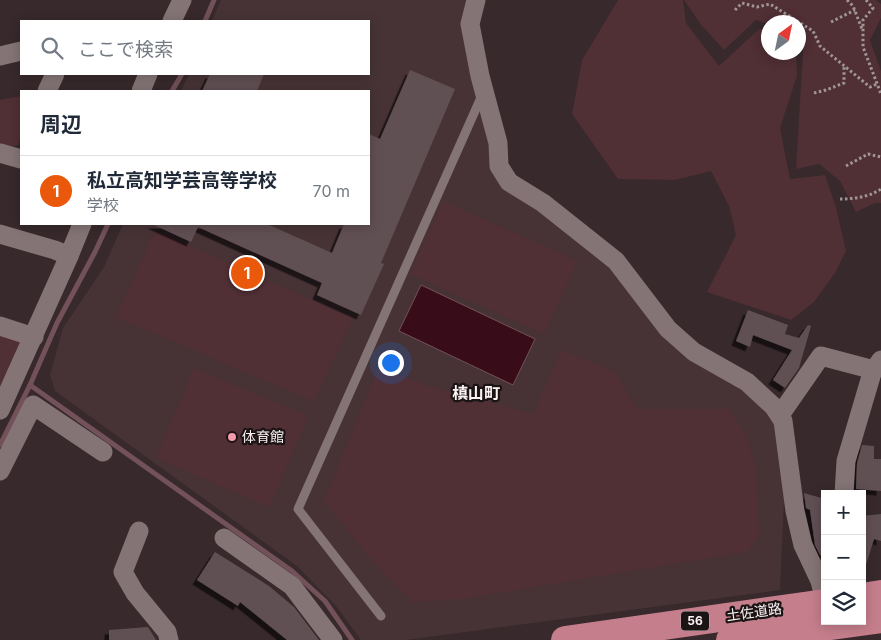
<!DOCTYPE html>
<html lang="ja">
<meta charset="utf-8">
<style>
:root{--surface:#fff;--page:#f6f6f7;--text:#1f2937;--muted:#747a83;--line:#e0e1e3;--accent:#ea580c}
body{margin:0;font-family:Inter,"Noto Sans JP",sans-serif;background:var(--page);color:var(--text)}
.controls{position:absolute;right:15px;bottom:15px;display:grid;overflow:hidden;border-radius:0px;box-shadow:0 2px 12px #0003}
.controls button{width:45px;height:45px;display:grid;place-items:center;padding:0;border:0;border-bottom:1px solid var(--line);background:var(--surface);color:var(--text);font:25px sans-serif}
.compass{position:absolute;left:761px;top:15px;width:45px;height:45px;border-radius:50%;background:var(--surface);box-shadow:0 2px 12px #0003;rotate:33deg}
.you{position:absolute;left:390px;top:362px;width:18px;height:18px;margin:-12px;border:4px solid #fff;border-radius:50%;background:#1a73e8;box-shadow:0 0 0 8px #1a73e833}
.badge{display:grid;place-items:center;width:32px;height:32px;border-radius:50%;background:var(--accent);color:#fff;font-size:16px;font-weight:700}
.pin{position:absolute;translate:-50% -50%;border:2px solid #fff;box-shadow:0 1px 5px #0006}
.list{margin:0;padding:0;list-style:none}
h2{display:flex;justify-content:space-between;align-items:center;height:65px;margin:0;padding:0 20px;font-size:21px}
h2 small{font-size:16px;font-weight:400;color:var(--muted)}
.list li{display:grid;grid-template-columns:32px 1fr auto;gap:15px;align-items:center;box-sizing:border-box;height:70px;padding:0 20px;border-top:1px solid var(--line)}
.list b{display:block;font-size:19px;white-space:nowrap}
.list p{margin:0;font-size:16px;white-space:nowrap;color:var(--muted)}
.list em{font-size:16px;font-style:normal;color:var(--muted)}
.icon{flex:none;width:28px;height:28px;fill:none;stroke:currentColor;stroke-width:2;stroke-linecap:round;stroke-linejoin:round}
.map{position:relative;flex:none;width:881px;height:640px;overflow:hidden}
.search{position:absolute;background:var(--surface);box-shadow:0 2px 12px #0003;left:20px;top:20px;width:350px;height:55px;display:flex;align-items:center;gap:12px;box-sizing:border-box;padding:0 18px;border-radius:0px;color:var(--muted);font-size:19px}
.panel{position:absolute;background:var(--surface);box-shadow:0 2px 12px #0003;left:20px;top:90px;width:350px;height:135px;border-radius:0px}
.map>svg:first-child{display:block}
.built{fill:#473336}
.green{fill:#502f35}
.water{fill:#380c18;stroke:#72515a}
.lines{fill:none;stroke-linecap:round;stroke-linejoin:round}
.stream{stroke:#72515a;stroke-width:5}
.building{fill:#605053;filter:url(#shadow)}
.path{stroke:#a09597;stroke-width:3;stroke-dasharray:2.5 2.5;stroke-linecap:butt}
.service{stroke:#847476;stroke-width:9}
.minor{stroke:#847476;stroke-width:19}
.trunk{stroke:#c57e8c;stroke-width:28}
.poi-dot{fill:#f39aab;stroke:#1a1415;stroke-width:2}
.labels{text-anchor:middle;stroke-width:4.5;stroke-linejoin:round;paint-order:stroke}
.shield{fill:#1a1415;stroke:#b8afb0;stroke-width:1}
.shield-label{font-size:12px;font-weight:bold;fill:#fbf2f3}
.poi-label{font-size:14px;fill:#fbf2f3;stroke:#1a1415;text-anchor:start}
.street-label{font-size:14px;fill:#fbf2f3;stroke:#1a1415}
.quarter-label{font-size:16px;font-weight:bold;fill:#fbf2f3;stroke:#1a1415}
</style>
<div class="map">
<svg width="881" height="640" viewBox="0 0 881 640">
<defs>
<filter id="shadow"><feDropShadow dx="-4.5" dy="4.5" stdDeviation="0" flood-color="#0009"/></filter>
</defs>
<rect width="100%" height="100%" fill="#37292c"/>
<path class="built" d="M221 0H468L493 148 492 166 609 262 776 419 785 477 780 590 406 640H361L336 606 297 566 55 391 50 375 63 328 104 267 123 224H369V91H181L189 74H369V21H212Z"/>
<g class="green">
<path d="M618 0H683L686 23 719 66 759 29 768 31V52L796 53 797 76 780 128 790 179 825 175 836 207 846 251 835 273 814 302 791 320 707 292 736 235 729 206 711 171 675 180 618 179 572 114 582 60Z"/>
<path d="M684 0H876L881 4V18L870 40 881 71V203H875L856 212 840 181 819 164 796 169 804 35 799 33 798 22 768 24 756 20 724 50 702 26Z"/>
<path d="M21 96V137L18 145 7 149 0 147V100Z"/>
<path d="M443 201 577 261 544 334 410 274Z"/>
<path d="M155 231 353 318 313 401 116 317Z"/>
<path d="M0 333 24 340 0 394Z"/>
<path d="M561 350 614 371 637 409H728L746 434 756 470 759 536 747 552 460 599 412 602 369 557 324 501 379 367 429 386 533 414Z"/>
<path d="M194 368 308 416 269 507 156 458Z"/>
</g>
<path class="water" d="M421 285 535 339 513 385 399 331Z"/>
<g class="lines">
<g class="stream">
<path d="M205 21 214 0"/>
<path d="M172 91 182 74"/>
<path d="M30 385 292 571 325 601 352 640"/>
<path d="M0 445 30 385 57 323 95 252 108 224"/>
</g>
</g>
<g class="building">
<path d="M410 70 455 89 381 263 384 264 361 315 317 295 322 283 198 227 191 242 152 224H267L332 253 344 224H369V134L380 139Z"/>
<path d="M210 74H264L257 91H202Z"/>
<path d="M748 310 788 325 785 334 799 338 808 325 811 326 799 368 785 388 773 380 792 350 753 335 750 347 736 341Z"/>
<path d="M862 445 874 446V459H881V491L856 489 857 463Z"/>
<path d="M804 493 825 499V555H820L815 545 810 510 806 508Z"/>
<path d="M881 514V541L874 539 866 565H862V516Z"/>
<path d="M215 552 269 586 294 607 319 640H287L240 602 238 606 197 580Z"/>
<path d="M148 627 156 640H109V630Z"/>
</g>
<g class="lines">
<g class="path">
<path d="M847 0 853 6 862 29"/>
<path d="M866 0 873 8 863 20V47L881 94"/>
<path d="M735 10 742 3 757 7 770 4 813 31 820 46 870 87 877 84"/>
<path d="M831 22 855 10"/>
<path d="M814 93 826 90 844 83V67"/>
<path d="M846 166 868 154 881 157"/>
<path d="M840 199C854 199 869 197 881 189"/>
</g>
<path class="service" d="M381 616 298 509 483 93"/>
<g class="minor">
<path d="M476 0 470 24 480 76 498 143 499 166 509 182 543 203 616 261 668 329 694 352 747 382 774 407 783 421 795 511 803 545 820 581 825 601"/>
<path d="M172 21 182 0"/>
<path d="M0 56 21 51"/>
<path d="M47 91 55 74"/>
<path d="M141 91 148 74"/>
<path d="M0 153 21 159"/>
<path d="M0 234 55 250 69 256 82 224"/>
<path d="M0 326 34 337"/>
<path d="M0 410 69 256"/>
<path d="M780 415 821 356 874 370"/>
<path d="M0 471 33 405 103 452"/>
<path d="M844 494 846 461 872 373 881 360"/>
<path d="M139 531 123 572 135 593 167 632 169 640"/>
<path d="M224 538 292 586 333 640"/>
</g>
<g class="trunk">
<path d="M862 597 881 594"/>
<path d="M565 640 825 603"/>
<path d="M730 640 881 619"/>
</g>
</g>
<circle class="poi-dot" cx="232" cy="437" r="5"/>
<g class="labels">
<rect class="shield" x="681" y="611.5" width="28" height="19" rx="4"/>
<g class="shield-label">
<text x="695" y="625">56</text>
</g>
<g class="poi-label">
<text x="242" y="442">体育館</text>
</g>
<g class="street-label">
<text transform="translate(754 612) rotate(-8)" y="5">土佐道路</text>
</g>
<g class="quarter-label">
<text x="476" y="399">槙山町</text>
</g>
</g>
</svg>
<div class="controls">
<button>+</button>
<button>−</button>
<button><svg class="icon" aria-label="layers" viewBox="0 0 24 24"><path d="M12 4l9 5-9 5-9-5zM3 14l9 5 9-5"/></svg></button>
</div>
<svg class="compass" viewBox="-18 -18 36 36"><path d="M0-13l5 13h-10z" fill="#e53935"/><path d="M0 13l5-13h-10z" fill="#747a83"/></svg>
<div class="you"></div>
<div class="pin badge" style="left:247px;top:273px">1</div>
<div class="search"><svg class="icon" aria-label="search" viewBox="0 0 24 24"><circle cx="10" cy="10" r="6"/><path d="M15 15l6 6"/></svg>ここで検索</div>
<section class="panel">
<h2>周辺<small></small></h2>
<ul class="list">
<li><span class="badge">1</span><div><b>私立高知学芸高等学校</b><p>学校</p></div><em>70 m</em></li>
</ul>
</section>
</div>
